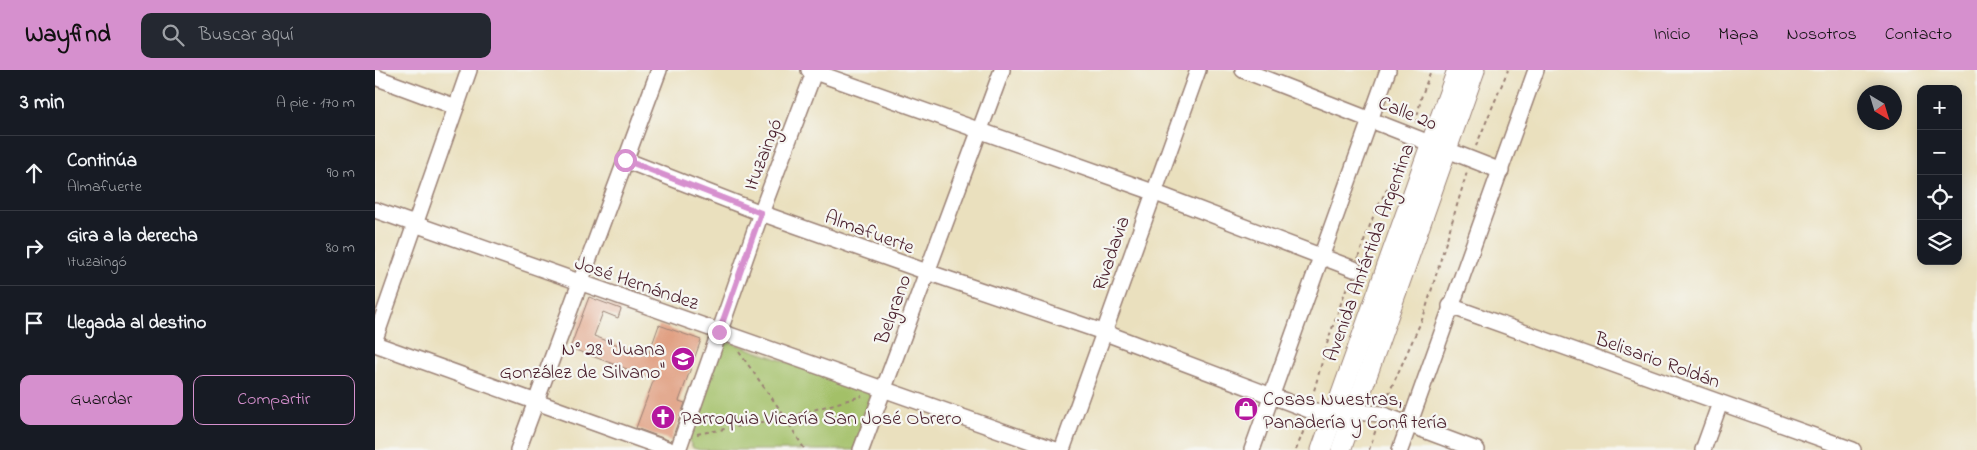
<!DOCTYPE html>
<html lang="es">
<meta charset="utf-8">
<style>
:root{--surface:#171b24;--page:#242831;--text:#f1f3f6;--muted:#9ea1a6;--line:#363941;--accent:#d690ce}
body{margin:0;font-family:"Indie Flower",sans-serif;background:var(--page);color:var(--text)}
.controls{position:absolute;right:15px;top:15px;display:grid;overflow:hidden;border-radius:10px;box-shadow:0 2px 12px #0003}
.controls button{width:45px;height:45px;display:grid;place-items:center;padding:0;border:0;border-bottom:1px solid var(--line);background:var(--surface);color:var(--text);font:25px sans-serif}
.compass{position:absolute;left:1482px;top:15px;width:45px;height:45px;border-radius:50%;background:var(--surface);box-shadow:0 2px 12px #0003;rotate:142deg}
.stop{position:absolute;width:15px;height:15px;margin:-11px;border:4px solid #d690ce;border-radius:50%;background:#fff}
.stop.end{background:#d690ce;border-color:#fff;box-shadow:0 1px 5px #0008}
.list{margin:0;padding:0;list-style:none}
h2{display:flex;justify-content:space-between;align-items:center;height:65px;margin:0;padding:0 20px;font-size:21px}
h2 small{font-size:16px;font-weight:400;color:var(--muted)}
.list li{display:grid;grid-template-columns:32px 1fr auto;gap:15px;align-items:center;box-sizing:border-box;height:75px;padding:0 20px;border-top:1px solid var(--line)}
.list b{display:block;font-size:19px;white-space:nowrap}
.list p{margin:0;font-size:16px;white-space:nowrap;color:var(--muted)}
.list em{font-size:16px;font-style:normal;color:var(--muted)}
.actions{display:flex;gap:10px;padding:15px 20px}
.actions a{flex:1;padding:11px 0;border:1px solid var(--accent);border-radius:10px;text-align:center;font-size:18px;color:var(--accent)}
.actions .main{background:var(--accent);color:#111}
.icon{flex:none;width:28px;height:28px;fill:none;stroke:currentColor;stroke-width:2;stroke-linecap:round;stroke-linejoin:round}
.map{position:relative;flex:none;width:1602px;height:380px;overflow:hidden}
header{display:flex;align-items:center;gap:30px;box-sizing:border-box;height:70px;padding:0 25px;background:var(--accent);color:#111}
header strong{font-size:24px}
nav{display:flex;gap:28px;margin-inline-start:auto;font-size:18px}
.search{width:350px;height:45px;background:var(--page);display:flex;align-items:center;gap:12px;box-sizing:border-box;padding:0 18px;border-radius:10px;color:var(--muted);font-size:19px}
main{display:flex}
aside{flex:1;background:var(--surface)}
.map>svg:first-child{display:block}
.green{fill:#a3c067;stroke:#767049}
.building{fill:#df9979}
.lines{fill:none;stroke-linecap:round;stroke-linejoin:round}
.minor-casing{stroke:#9a8074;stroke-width:18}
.major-casing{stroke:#9a8074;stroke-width:21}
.path{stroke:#9a8074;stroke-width:2;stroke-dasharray:4 4;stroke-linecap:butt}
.minor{stroke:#fff;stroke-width:15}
.major{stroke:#fff;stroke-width:19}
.route{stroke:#d690ce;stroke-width:6}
.labels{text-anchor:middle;stroke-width:4.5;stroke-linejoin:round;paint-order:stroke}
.street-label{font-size:20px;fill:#4a1f2b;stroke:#f6f6f2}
.poi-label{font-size:20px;fill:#4a1f2b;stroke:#f6f6f2;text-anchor:start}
</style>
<header>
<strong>Wayfind</strong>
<div class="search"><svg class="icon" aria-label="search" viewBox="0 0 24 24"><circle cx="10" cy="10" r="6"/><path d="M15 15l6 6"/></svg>Buscar aquí</div>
<nav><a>Inicio</a><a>Mapa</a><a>Nosotros</a><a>Contacto</a></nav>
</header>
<main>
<aside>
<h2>3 min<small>A pie · 170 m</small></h2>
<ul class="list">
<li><svg class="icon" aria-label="ahead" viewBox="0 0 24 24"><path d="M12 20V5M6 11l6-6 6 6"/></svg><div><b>Continúa</b><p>Almafuerte</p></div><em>90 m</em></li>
<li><svg class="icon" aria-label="right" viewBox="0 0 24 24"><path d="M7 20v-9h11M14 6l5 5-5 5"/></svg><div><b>Gira a la derecha</b><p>Ituzaingó</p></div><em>80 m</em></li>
<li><svg class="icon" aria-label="arrive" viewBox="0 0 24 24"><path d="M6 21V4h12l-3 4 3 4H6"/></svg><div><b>Llegada al destino</b></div></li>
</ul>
<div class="actions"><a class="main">Guardar</a><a>Compartir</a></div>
</aside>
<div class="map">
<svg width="1602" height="380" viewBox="0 0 1602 380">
<rect width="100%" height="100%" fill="#f6f6f2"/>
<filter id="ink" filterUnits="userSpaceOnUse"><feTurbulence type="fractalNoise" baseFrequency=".02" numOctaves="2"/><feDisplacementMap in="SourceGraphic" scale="10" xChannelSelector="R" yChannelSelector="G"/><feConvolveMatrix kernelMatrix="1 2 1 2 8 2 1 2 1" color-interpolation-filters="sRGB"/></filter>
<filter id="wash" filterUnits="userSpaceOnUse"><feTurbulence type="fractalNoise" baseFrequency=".0096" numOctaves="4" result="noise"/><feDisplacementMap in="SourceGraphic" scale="20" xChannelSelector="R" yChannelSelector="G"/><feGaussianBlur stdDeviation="1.12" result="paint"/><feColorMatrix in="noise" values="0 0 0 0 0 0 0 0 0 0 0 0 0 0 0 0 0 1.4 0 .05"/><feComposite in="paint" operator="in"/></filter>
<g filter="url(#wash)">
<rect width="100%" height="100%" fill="#eae0be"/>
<path class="green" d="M355 272 494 321 498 330 480 380H325L318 378 313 369 346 277Z"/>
<g id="blocks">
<path class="building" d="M214 227 246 239 243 248 228 242 219 266 273 286 284 255 326 270 304 331 310 333 296 371 261 358 279 309 195 278Z"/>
</g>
</g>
<g filter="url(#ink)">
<use href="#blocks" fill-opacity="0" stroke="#9a8074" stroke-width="1"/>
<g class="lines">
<g class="minor-casing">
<g id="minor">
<path d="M434 0 778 122 979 199"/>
<path d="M868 0 1126 101"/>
<path d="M0 7 81 37"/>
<path d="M250 90 386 143 552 202 728 262 934 340 958 344 980 342 1006 344 1102 380"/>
<path d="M0 140 681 380"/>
<path d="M1075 236 1478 380"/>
<path d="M0 269 94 0"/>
<path d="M0 274 295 380"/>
<path d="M143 380 284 0"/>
<path d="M303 380 386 143 440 0"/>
<path d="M486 380 627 0"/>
<path d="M687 380 823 0"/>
<path d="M877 380 1013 0"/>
<path d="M1025 380 1161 0"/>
<path d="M1328 380 1345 333"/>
</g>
</g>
<g class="major-casing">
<g id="major">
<path d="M946 380 1082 0"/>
<path d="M966 380 1100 0"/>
</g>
</g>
<g class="path">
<path d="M1041 53 1046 28 1056 0"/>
<path d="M1101 76 1133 0"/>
<path d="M983 188 998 147 1032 78"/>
<path d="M364 282 406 341 430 380"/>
<path d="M937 328 954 267 974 211"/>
<path d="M1010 332 1049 245 1092 102"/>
<path d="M322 364 410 348 487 326"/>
<path d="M921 380 932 352"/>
<path d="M994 380 1002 356"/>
</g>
<use href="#minor" class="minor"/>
<use href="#major" class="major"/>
</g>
</g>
<g class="lines" filter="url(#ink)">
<path class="route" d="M250 90 386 143 344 262"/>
</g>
<defs>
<g id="school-disc" transform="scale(1.25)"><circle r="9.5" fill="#b5179e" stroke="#f6f6f2"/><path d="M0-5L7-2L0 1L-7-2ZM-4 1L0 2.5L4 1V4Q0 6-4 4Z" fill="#fff"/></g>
<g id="shop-disc" transform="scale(1.25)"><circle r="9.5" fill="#b5179e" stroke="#f6f6f2"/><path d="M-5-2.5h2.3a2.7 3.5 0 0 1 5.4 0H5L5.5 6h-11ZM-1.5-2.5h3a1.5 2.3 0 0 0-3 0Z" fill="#fff"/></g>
<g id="church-disc" transform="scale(1.25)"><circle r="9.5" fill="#b5179e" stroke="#f6f6f2"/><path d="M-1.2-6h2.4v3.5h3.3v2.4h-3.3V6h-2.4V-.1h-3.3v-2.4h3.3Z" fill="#fff"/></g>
</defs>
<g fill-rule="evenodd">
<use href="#school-disc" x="308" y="289"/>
<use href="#shop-disc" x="871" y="339"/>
<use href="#church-disc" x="288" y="347"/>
</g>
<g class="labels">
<g class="street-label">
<text transform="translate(1033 42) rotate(22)" y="7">Calle 20</text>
<text transform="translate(387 84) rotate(-69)" y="7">Ituzaingó</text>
<text transform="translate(495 161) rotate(20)" y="7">Almafuerte</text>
<text transform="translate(993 182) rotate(-70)" y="7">Avenida Antártida Argentina</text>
<text transform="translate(735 183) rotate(-71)" y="7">Rivadavia</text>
<text transform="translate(262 212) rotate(19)" y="7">José Hernández</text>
<text transform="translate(517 239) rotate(-70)" y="7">Belgrano</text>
<text transform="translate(1283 289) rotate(20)" y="7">Belisario Roldán</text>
</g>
<g class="poi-label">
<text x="290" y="285" text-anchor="end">N° 28 "Juana<tspan x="290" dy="23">González de Silvano"</tspan></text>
<text x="888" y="335">Cosas Nuestras,<tspan x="888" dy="23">Panadería y Confitería</tspan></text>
<text x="306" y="354">Parroquia Vicaría San José Obrero</text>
</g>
</g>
</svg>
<div class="controls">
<button>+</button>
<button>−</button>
<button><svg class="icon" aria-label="locate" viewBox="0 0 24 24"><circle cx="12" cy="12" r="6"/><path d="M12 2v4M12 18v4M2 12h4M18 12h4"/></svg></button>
<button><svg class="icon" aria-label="layers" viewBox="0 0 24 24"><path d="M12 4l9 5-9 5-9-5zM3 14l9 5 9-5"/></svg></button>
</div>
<svg class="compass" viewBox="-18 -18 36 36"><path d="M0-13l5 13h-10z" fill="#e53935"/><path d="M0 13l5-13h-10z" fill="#9ea1a6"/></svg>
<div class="stop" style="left:250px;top:90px"></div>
<div class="stop end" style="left:344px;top:262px"></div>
</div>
</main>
